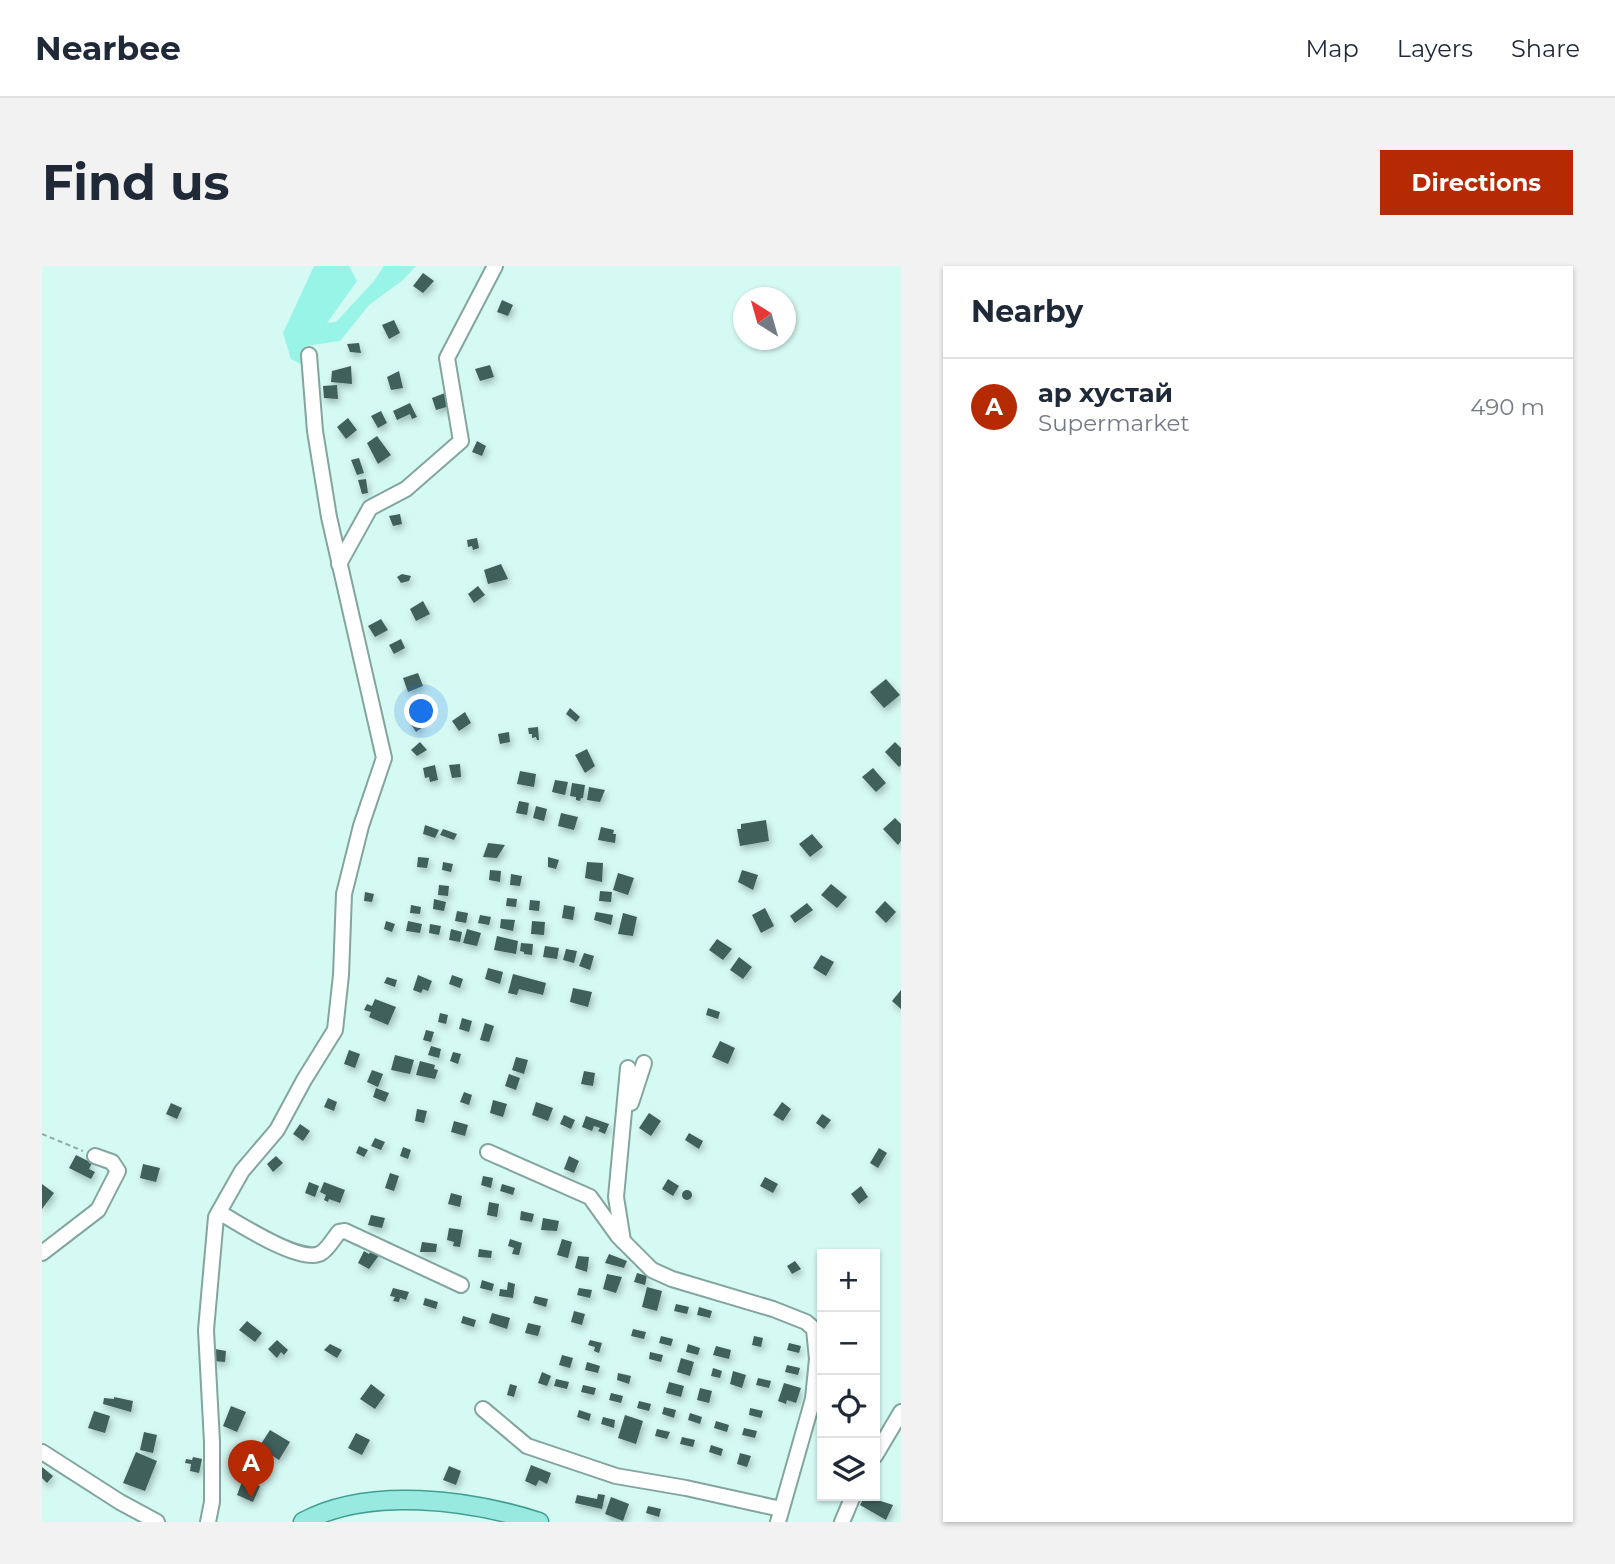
<!DOCTYPE html>
<meta charset="utf-8">
<style>
:root{--surface:#fff;--page:#f2f2f3;--text:#1f2937;--muted:#747a83;--line:#e0e1e3;--accent:#b52a03}
body{margin:0;font-family:Montserrat,sans-serif;background:var(--page);color:var(--text)}
.controls{position:absolute;right:21px;bottom:21px;display:grid;overflow:hidden;border-radius:0px;box-shadow:0 2px 5px #0004}
.controls button{width:63px;height:63px;display:grid;place-items:center;padding:0;border:0;border-bottom:2px solid var(--line);background:var(--surface);color:var(--text);font:35px sans-serif}
.compass{position:absolute;left:691px;top:21px;width:63px;height:63px;border-radius:50%;background:var(--surface);box-shadow:0 2px 5px #0004;rotate:323deg}
.you{position:absolute;left:380px;top:446px;width:24px;height:24px;margin:-18px;border:5px solid #fff;border-radius:50%;background:#1a73e8;box-shadow:0 0 0 10px #1a73e833}
.badge{display:grid;place-items:center;width:46px;height:46px;border-radius:50%;background:var(--accent);color:#fff;font-size:23px;font-weight:700}
.pin{position:absolute;translate:-50% -58px;filter:drop-shadow(0 2px 4px #0008)}
.pin::after{content:'';position:absolute;top:37px;width:24px;height:21px;background:inherit;clip-path:polygon(0 0,100% 0,50% 100%)}
.list{margin:0;padding:0;list-style:none}
h2{display:flex;justify-content:space-between;align-items:center;height:91px;margin:0;padding:0 28px;font-size:30px}
h2 small{font-size:23px;font-weight:400;color:var(--muted)}
.list li{display:grid;grid-template-columns:46px 1fr auto;gap:21px;align-items:center;box-sizing:border-box;height:98px;padding:0 28px;border-top:2px solid var(--line)}
.list b{display:block;font-size:26px;white-space:nowrap}
.list p{margin:0;font-size:23px;white-space:nowrap;color:var(--muted)}
.list em{font-size:23px;font-style:normal;color:var(--muted)}
.icon{flex:none;width:38px;height:38px;fill:none;stroke:currentColor;stroke-width:2;stroke-linecap:round;stroke-linejoin:round}
.map{position:relative;flex:none;width:859px;height:1256px;overflow:hidden;border-radius:0px}
header{display:flex;align-items:center;gap:42px;box-sizing:border-box;height:98px;padding:0 35px;background:var(--surface);border-bottom:2px solid var(--line)}
header strong{font-size:33px}
nav{display:flex;gap:38px;margin-inline-start:auto;font-size:24px}
.intro{display:flex;align-items:center;justify-content:space-between;box-sizing:border-box;height:168px;padding:0 42px}
h1{margin:0;font-size:49px}
.button{padding:18px 32px;border-radius:0px;background:var(--accent);color:#fff;font-size:24px;font-weight:700}
main{display:flex;gap:42px;padding:0 42px}
aside{flex:1;background:var(--surface);border-radius:0px;box-shadow:0 2px 5px #0004}
.map>svg:first-child{display:block}
.green{fill:#97f4e7}
.building{fill:#40605b;filter:url(#shadow)}
.lines{fill:none;stroke-linecap:round;stroke-linejoin:round}
.minor-casing{stroke:#83a59f;stroke-width:18}
.major-casing{stroke:#429e93;stroke-width:21}
.path{stroke:#8faba6;stroke-width:2;stroke-dasharray:5 3.5;stroke-linecap:butt}
.minor{stroke:#fff;stroke-width:14}
.major{stroke:#98e9df;stroke-width:18}
</style>
<header>
<strong>Nearbee</strong>
<nav><a>Map</a><a>Layers</a><a>Share</a></nav>
</header>
<div class="intro"><h1>Find us</h1><a class="button">Directions</a></div>
<main>
<div class="map">
<svg width="859" height="1256" viewBox="0 0 859 1256">
<defs>
<filter id="shadow"><feDropShadow dx="2" dy="4" stdDeviation="3.5" flood-color="#0004"/></filter>
</defs>
<rect width="100%" height="100%" fill="#d5f9f3"/>
<path class="green" d="M272 0H307L315 15 285 57 294 56 332 15 342 0H374L361 14 327 39 298 75 263 80 259 98 249 93 241 67Z"/>
<g class="building">
<path d="M381 7 392 15 381 27 371 20Z"/>
<path d="M460 34 471 39 466 50 455 46Z"/>
<path d="M352 54 358 67 347 73 340 59Z"/>
<path d="M317 77 319 87 308 86 305 78Z"/>
<path d="M448 99 452 111 438 115 433 103Z"/>
<path d="M309 100 310 118 289 116 290 105Z"/>
<path d="M357 105 361 122 349 124 345 111Z"/>
<path d="M295 119 296 133 282 132 281 120Z"/>
<path d="M403 127 408 140 394 144 390 132Z"/>
<path d="M368 137 375 151 370 153 368 148 355 154 351 145Z"/>
<path d="M339 145 345 157 336 162 329 150Z"/>
<path d="M306 152 315 164 304 173 295 161Z"/>
<path d="M335 170 349 189 336 198 325 177Z"/>
<path d="M435 175 444 180 440 190 430 186Z"/>
<path d="M317 192 322 207 315 209 309 194Z"/>
<path d="M324 213 326 227 320 228 316 214Z"/>
<path d="M358 248 360 258 351 260 347 250Z"/>
<path d="M435 272 437 282 431 284 430 280 426 281 425 274Z"/>
<path d="M459 298 466 313 446 318 442 304Z"/>
<path d="M360 308 369 310 367 315 359 317 355 311Z"/>
<path d="M436 320 443 329 432 337 426 328Z"/>
<path d="M381 335 388 348 374 355 368 343Z"/>
<path d="M339 353 346 364 333 371 326 360Z"/>
<path d="M359 373 363 382 352 388 347 379Z"/>
<path d="M376 407 381 420 366 426 361 412Z"/>
<path d="M844 413 858 429 842 442 828 426Z"/>
<path d="M528 442 538 451 534 456 524 448Z"/>
<path d="M423 446 429 457 417 465 410 455Z"/>
<path d="M374 451 381 461 374 466 367 455Z"/>
<path d="M496 461 497 474H495L494 471 490 472V468H487L486 462Z"/>
<path d="M467 466 468 476 458 478 456 468Z"/>
<path d="M378 476 385 484 375 490 369 484Z"/>
<path d="M853 476 859 482V499L857 501 843 486Z"/>
<path d="M545 483 553 500 543 507 533 489Z"/>
<path d="M418 498 419 511 410 512 407 499Z"/>
<path d="M393 499 396 514 388 516 387 511 383 512 381 502Z"/>
<path d="M831 502 844 517 834 526 820 511Z"/>
<path d="M478 505 494 508 492 521 475 518Z"/>
<path d="M513 514 526 516 523 529 510 526Z"/>
<path d="M530 517 543 519 541 532H539L538 535 534 534V531L528 530Z"/>
<path d="M547 521 563 524 558 536 545 534Z"/>
<path d="M477 535 487 537 485 549 474 547Z"/>
<path d="M494 540 505 543 502 555 491 552Z"/>
<path d="M519 547 536 551 532 564 516 560Z"/>
<path d="M853 552 859 558V575L856 579 841 563Z"/>
<path d="M724 554 727 575 698 580 695 563H699V558Z"/>
<path d="M383 559 397 564 393 572 381 568Z"/>
<path d="M559 561 572 564 571 568H574L573 577 556 574Z"/>
<path d="M401 563 415 568 412 574 398 569Z"/>
<path d="M770 568 781 581 768 591 757 578Z"/>
<path d="M446 577 463 579 455 592 441 591Z"/>
<path d="M376 591 387 592 385 602 375 601Z"/>
<path d="M506 591 517 594 514 603 506 601Z"/>
<path d="M401 596 411 598 409 606 400 604Z"/>
<path d="M545 596 561 597 560 616 543 612Z"/>
<path d="M448 604 459 605 458 616 447 614Z"/>
<path d="M700 604 716 609 711 624 696 616Z"/>
<path d="M576 607 592 612 586 629 571 624Z"/>
<path d="M469 608 480 610 478 620 468 619Z"/>
<path d="M789 618 805 631 795 642 779 629Z"/>
<path d="M397 619 407 620 406 630 396 629Z"/>
<path d="M558 625 570 626 569 636 557 635Z"/>
<path d="M323 626 332 628 330 636 322 635Z"/>
<path d="M465 632 475 633 474 641 464 640Z"/>
<path d="M392 633 404 636 402 645 391 643Z"/>
<path d="M488 634 498 635 497 645 487 644Z"/>
<path d="M843 635 854 646 844 657 833 646Z"/>
<path d="M765 637 771 644 753 657 748 650Z"/>
<path d="M369 639 379 641 378 648 368 647Z"/>
<path d="M522 639 533 641 531 654 520 652Z"/>
<path d="M723 642 732 660 719 667 710 649Z"/>
<path d="M415 645 426 647 424 657 413 655Z"/>
<path d="M554 646 571 649 569 659 552 654Z"/>
<path d="M581 647 595 651 591 670 576 668Z"/>
<path d="M438 649 449 651 447 659 436 657Z"/>
<path d="M459 653 473 654 471 665 458 662Z"/>
<path d="M344 655 353 658 350 666 342 663Z"/>
<path d="M366 655 380 658 378 667 364 665Z"/>
<path d="M490 655 503 656 502 669 489 668Z"/>
<path d="M388 658 399 660 397 669 387 667Z"/>
<path d="M409 663 420 666 418 676 407 674Z"/>
<path d="M425 663 439 667 435 680 421 677Z"/>
<path d="M455 670 476 675 474 688 452 684Z"/>
<path d="M675 673 690 683 681 694 667 684Z"/>
<path d="M479 677 491 678 490 689 482 688V686L478 685Z"/>
<path d="M503 680 517 682 515 693 501 691Z"/>
<path d="M524 683 535 685 532 697 521 694Z"/>
<path d="M542 687 552 690 548 704 537 700Z"/>
<path d="M779 689 792 696 784 710 771 702Z"/>
<path d="M697 691 710 701 701 713 688 704Z"/>
<path d="M446 702 461 706 458 718 443 713Z"/>
<path d="M471 708 504 717 501 729 477 723 475 729 466 727Z"/>
<path d="M376 709 390 715 386 725 381 723 379 727 371 724Z"/>
<path d="M410 709 421 713 418 722 407 718Z"/>
<path d="M345 711 355 714 353 721 342 717Z"/>
<path d="M531 722 550 726 546 741 528 736Z"/>
<path d="M859 724V743L850 735Z"/>
<path d="M333 733 354 741 346 759 327 751 329 746 322 744 325 738 330 740Z"/>
<path d="M666 742 678 746 676 753 664 749Z"/>
<path d="M398 747 406 749 404 758 396 756Z"/>
<path d="M420 752 430 755 427 766 417 763Z"/>
<path d="M443 757 452 760 447 776 438 774Z"/>
<path d="M384 764 392 766 389 776 381 774Z"/>
<path d="M678 775 693 782 686 798 670 791Z"/>
<path d="M389 780 399 783 397 792 386 789Z"/>
<path d="M307 784 318 788 313 802 302 798Z"/>
<path d="M411 786 419 788 416 798 408 795Z"/>
<path d="M353 789 372 794 368 808 349 804Z"/>
<path d="M474 791 486 794 482 808 470 804Z"/>
<path d="M378 795 393 799 392 803 396 804 393 813 374 809Z"/>
<path d="M330 804 341 808 336 821 325 816Z"/>
<path d="M542 805 553 807 551 820 539 818Z"/>
<path d="M467 808 478 812 474 824 463 820Z"/>
<path d="M334 822 347 827 343 836 331 831Z"/>
<path d="M422 826 430 829 427 839 418 836Z"/>
<path d="M286 832 295 836 292 845 282 841Z"/>
<path d="M451 834 465 838 461 851 448 847Z"/>
<path d="M494 836 511 842 506 855 490 849Z"/>
<path d="M740 836 749 843 741 855 731 849Z"/>
<path d="M129 837 140 842 135 853 124 848Z"/>
<path d="M375 843 385 845 382 857 373 855Z"/>
<path d="M607 847 619 855 609 870 597 862Z"/>
<path d="M780 848 789 854 782 863 774 857Z"/>
<path d="M522 849 533 854 529 863 518 858Z"/>
<path d="M544 850 567 858 563 868 556 865 558 862 552 860 550 865 540 861Z"/>
<path d="M412 855 426 859 423 870 409 866Z"/>
<path d="M258 858 268 865 261 875 251 868Z"/>
<path d="M647 867 661 875 657 883 643 874Z"/>
<path d="M333 872 343 876 339 884 329 880Z"/>
<path d="M317 880 326 884 322 891 314 887Z"/>
<path d="M361 881 369 884 366 893 358 890Z"/>
<path d="M837 882 845 887 836 902 828 897Z"/>
<path d="M34 889 50 897 47 903 53 906 49 913 27 902Z"/>
<path d="M234 890 241 897 231 906 225 898Z"/>
<path d="M527 890 537 895 532 907 522 903Z"/>
<path d="M101 898 118 902 114 916 98 912Z"/>
<path d="M348 907 357 910 352 925 343 922Z"/>
<path d="M441 910 451 912 449 922 439 919Z"/>
<path d="M723 911 736 918 731 927 718 920Z"/>
<path d="M626 913 637 920 631 930 620 923Z"/>
<path d="M267 916 277 920 273 931 263 927Z"/>
<path d="M282 916 303 924 298 937 287 933 286 936 282 934 284 929 278 926Z"/>
<path d="M0 918 12 927 0 943Z"/>
<path d="M460 918 473 922 471 929 458 925Z"/>
<path d="M819 920 826 931 817 938 809 928Z"/>
<circle cx="645" cy="929" r="5"/>
<path d="M409 927 420 930 418 941 406 938Z"/>
<path d="M447 936 457 938 455 951 445 949Z"/>
<path d="M479 945 492 948 490 956 478 954Z"/>
<path d="M329 949 343 952 340 962 326 959Z"/>
<path d="M501 952 517 955 515 965 499 964Z"/>
<path d="M407 962 421 964 418 981 411 980 412 976 405 974Z"/>
<path d="M468 973 480 977 477 989 470 988 472 982 466 980Z"/>
<path d="M520 973 530 976 526 992 515 989Z"/>
<path d="M380 976 395 978 394 986H378Z"/>
<path d="M437 983 450 985 449 992 436 991Z"/>
<path d="M329 984 338 988 327 1003 316 997 322 985 327 988Z"/>
<path d="M567 988 585 995 582 1002 563 997Z"/>
<path d="M536 990 547 991 545 1006 533 1002Z"/>
<path d="M753 995 759 1003 750 1008 745 1000Z"/>
<path d="M595 1007 605 1010 603 1019 592 1016Z"/>
<path d="M565 1008 580 1011 574 1027 561 1023Z"/>
<path d="M440 1014 452 1018 450 1025 438 1022Z"/>
<path d="M466 1016 473 1018 471 1032 457 1030 458 1023 465 1024Z"/>
<path d="M605 1021 620 1025 615 1045 600 1041Z"/>
<path d="M351 1022 367 1026 364 1034 358 1032 357 1036 351 1035 353 1031 348 1030Z"/>
<path d="M537 1022 550 1024 548 1032 535 1029Z"/>
<path d="M493 1030 506 1033 504 1041 491 1037Z"/>
<path d="M383 1032 396 1036 394 1043 381 1039Z"/>
<path d="M634 1038 647 1041 645 1048 632 1045Z"/>
<path d="M657 1041 670 1045 668 1052 655 1049Z"/>
<path d="M532 1045 543 1048 540 1059 529 1056Z"/>
<path d="M450 1047 468 1052 465 1063 447 1057Z"/>
<path d="M421 1050 434 1054 432 1061 419 1057Z"/>
<path d="M205 1055 220 1067 213 1076 197 1064Z"/>
<path d="M486 1057 499 1060 496 1070 483 1067Z"/>
<path d="M591 1063 604 1066 602 1073 589 1070Z"/>
<path d="M619 1070 631 1073 629 1080 617 1077Z"/>
<path d="M712 1070 721 1072 719 1081 710 1079Z"/>
<path d="M235 1074 246 1084 242 1089 239 1086 235 1092 226 1083Z"/>
<path d="M548 1074 560 1077 557 1087 552 1085 553 1081 546 1079Z"/>
<path d="M747 1077 759 1080 757 1087 745 1084Z"/>
<path d="M288 1078 300 1084 295 1092 282 1084Z"/>
<path d="M646 1078 658 1082 656 1089 644 1086Z"/>
<path d="M674 1080 689 1084 687 1093 671 1089Z"/>
<path d="M173 1083 184 1085 183 1096 172 1095Z"/>
<path d="M608 1086 621 1089 619 1096 607 1093Z"/>
<path d="M520 1089 531 1092 528 1102 517 1099Z"/>
<path d="M639 1092 652 1096 648 1110 635 1106Z"/>
<path d="M545 1096 558 1100 556 1107 543 1104Z"/>
<path d="M745 1099 758 1102 756 1109 743 1106Z"/>
<path d="M671 1102 680 1105 678 1112 669 1110Z"/>
<path d="M691 1105 704 1109 700 1122 688 1118Z"/>
<path d="M500 1106 509 1110 505 1120 496 1117Z"/>
<path d="M576 1107 589 1110 587 1118 575 1114Z"/>
<path d="M716 1112 729 1115 727 1122 714 1119Z"/>
<path d="M514 1113 527 1116 525 1123 512 1120Z"/>
<path d="M627 1116 642 1120 639 1131 624 1127Z"/>
<path d="M742 1117 759 1122 754 1137 745 1134 744 1138 736 1135Z"/>
<path d="M329 1118 343 1129 333 1143 318 1133Z"/>
<path d="M468 1118 475 1120 472 1131 465 1129Z"/>
<path d="M541 1119 554 1122 552 1129 539 1126Z"/>
<path d="M658 1122 670 1125 667 1137 655 1134Z"/>
<path d="M569 1127 581 1130 579 1137 567 1134Z"/>
<path d="M72 1131 91 1135 89 1146 61 1138 62 1132 72 1133Z"/>
<path d="M597 1135 609 1138 607 1145 595 1142Z"/>
<path d="M189 1140 204 1146 195 1166 181 1160Z"/>
<path d="M622 1141 634 1144 632 1152 620 1148Z"/>
<path d="M708 1142 721 1145 719 1152 707 1149Z"/>
<path d="M537 1144 549 1148 547 1155 535 1151Z"/>
<path d="M52 1145 68 1150 63 1167 46 1162Z"/>
<path d="M648 1147 660 1151 658 1158 646 1154Z"/>
<path d="M583 1149 601 1155 594 1178 576 1172Z"/>
<path d="M561 1151 573 1154 572 1162 559 1158Z"/>
<path d="M674 1155 687 1159 685 1166 672 1162Z"/>
<path d="M702 1162 715 1165 713 1172 700 1169Z"/>
<path d="M615 1163 628 1166 625 1173 613 1170Z"/>
<path d="M228 1164 248 1176 237 1194 217 1181Z"/>
<path d="M102 1166 115 1169 111 1187 98 1184Z"/>
<path d="M314 1167 328 1174 320 1189 306 1182Z"/>
<path d="M640 1171 653 1174 651 1181 638 1178Z"/>
<path d="M669 1179 681 1183 679 1190 667 1186Z"/>
<path d="M94 1186 115 1195 103 1225 81 1217Z"/>
<path d="M698 1187 709 1190 705 1201 695 1198Z"/>
<path d="M151 1191 160 1193 157 1207 148 1205 149 1198 143 1197 144 1193 150 1194Z"/>
<path d="M489 1199 509 1207 505 1218 497 1214 494 1220 483 1215Z"/>
<path d="M407 1200 419 1205 414 1219 401 1214Z"/>
<path d="M0 1201 11 1210 5 1217 0 1212Z"/>
<path d="M201 1213 218 1220 211 1236 195 1229Z"/>
<path d="M556 1228 563 1229 560 1243 533 1237 535 1229 555 1233Z"/>
<path d="M823 1230 851 1239 844 1254 818 1239Z"/>
<path d="M569 1231 587 1238 581 1255 563 1248Z"/>
<path d="M606 1240 619 1243 617 1251 604 1247Z"/>
</g>
<g class="lines">
<g class="minor-casing">
<g id="minor">
<path d="M297 298 328 242 364 223 419 175 405 92 453 0"/>
<path d="M589 837 602 797"/>
<path d="M446 886 548 931 576 970 610 1004 630 1013 731 1043 764 1056 772 1063 775 1093 771 1133 736 1256"/>
<path d="M177 946C195 957 261 999 279 987 286 983 292 972 297 966L303 965 419 1019"/>
<path d="M581 975 574 931 586 802"/>
<path d="M0 987 56 944 76 905 70 896 53 890"/>
<path d="M441 1143 485 1180 574 1210 644 1222 739 1243"/>
<path d="M0 1186 78 1236 115 1256"/>
<path d="M833 1190 859 1146"/>
<path d="M166 1256 170 1236V1176L164 1064 174 951 200 905 235 864 262 814 293 764 299 709 302 628 319 560 342 492 287 251 273 165 267 89"/>
<path d="M800 1256 811 1230"/>
</g>
</g>
<g class="major-casing">
<path id="major" d="M261 1256C327 1220 428 1234 497 1256"/>
</g>
<path class="path" d="M0 868 41 885"/>
<use href="#minor" class="minor"/>
<use href="#major" class="major"/>
</g>
</svg>
<div class="controls">
<button>+</button>
<button>−</button>
<button><svg class="icon" aria-label="locate" viewBox="0 0 24 24"><circle cx="12" cy="12" r="6"/><path d="M12 2v4M12 18v4M2 12h4M18 12h4"/></svg></button>
<button><svg class="icon" aria-label="layers" viewBox="0 0 24 24"><path d="M12 4l9 5-9 5-9-5zM3 14l9 5 9-5"/></svg></button>
</div>
<svg class="compass" viewBox="-18 -18 36 36"><path d="M0-13l5 13h-10z" fill="#e53935"/><path d="M0 13l5-13h-10z" fill="#747a83"/></svg>
<div class="you"></div>
<div class="pin badge" style="left:209px;top:1232px">A</div>
</div>
<aside>
<h2>Nearby<small></small></h2>
<ul class="list">
<li><span class="badge">A</span><div><b>ар хустай</b><p>Supermarket</p></div><em>490 m</em></li>
</ul>
</aside>
</main>
